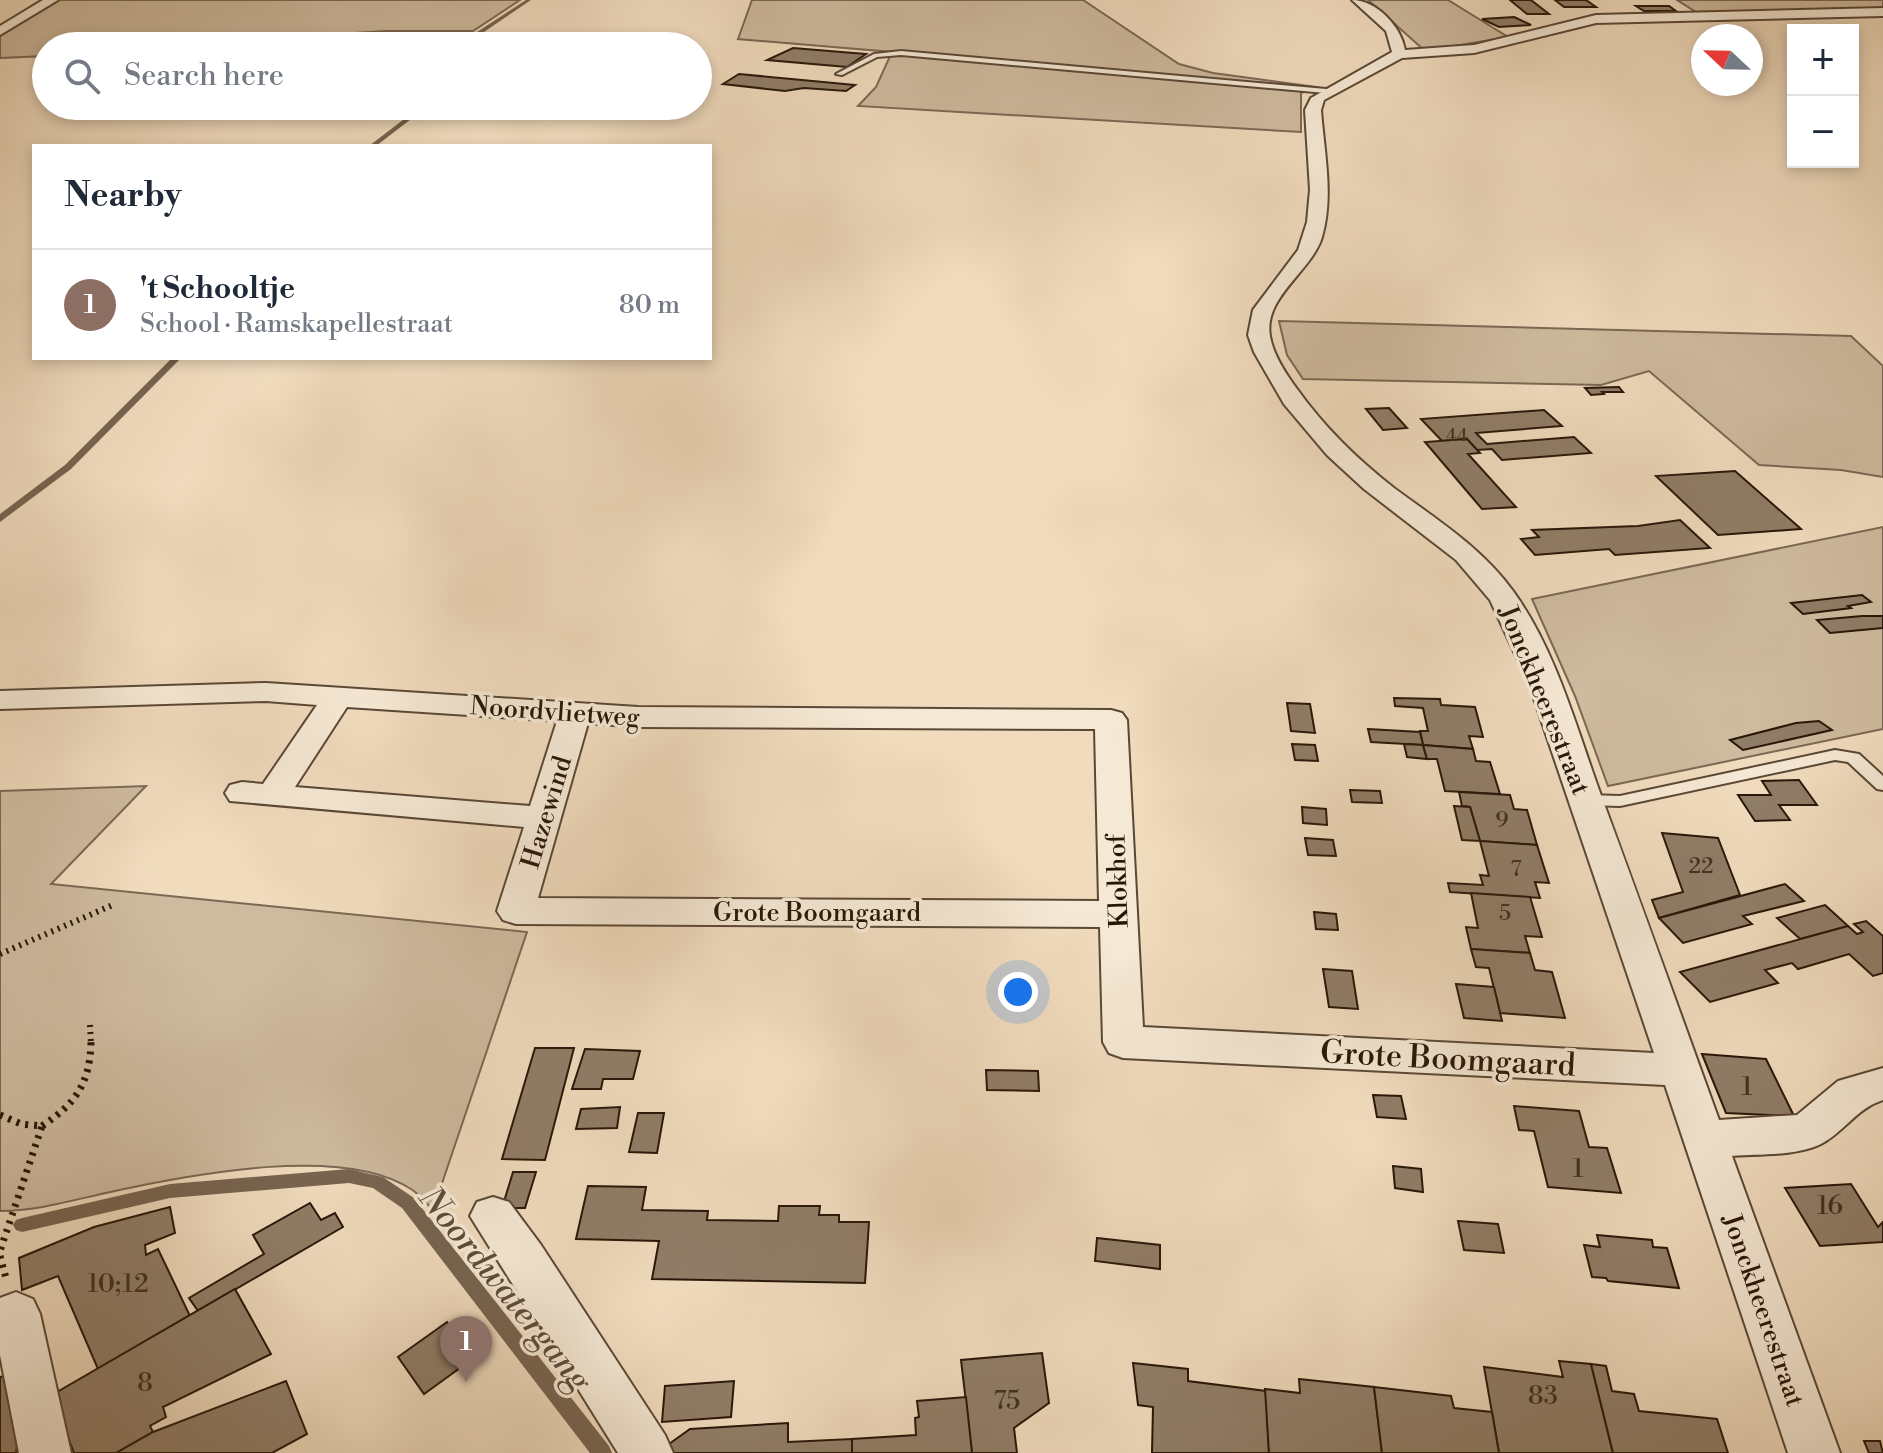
<!DOCTYPE html>
<meta charset="utf-8">
<style>
:root{--surface:#fff;--page:#f2f2f3;--text:#1f2937;--muted:#747a83;--line:#e0e1e3;--accent:#8f2418}
body{margin:0;font-family:"Libre Bodoni",serif;background:var(--page);color:var(--text)}
.controls{position:absolute;right:24px;top:24px;display:grid;overflow:hidden;border-radius:0px;box-shadow:0 4px 12px #0003}
.controls button{width:72px;height:72px;display:grid;place-items:center;padding:0;border:0;border-bottom:2px solid var(--line);background:var(--surface);color:var(--text);font:40px sans-serif}
.compass{position:absolute;left:1691px;top:24px;width:72px;height:72px;border-radius:50%;background:var(--surface);box-shadow:0 4px 12px #0003;rotate:292deg}
.you{position:absolute;left:1018px;top:992px;width:28px;height:28px;margin:-20px;border:6px solid #fff;border-radius:50%;background:#1a73e8;box-shadow:0 0 0 12px #1a73e833}
.badge{display:grid;place-items:center;width:52px;height:52px;border-radius:50%;background:var(--accent);color:#fff;font-size:26px;font-weight:700}
.pin{position:absolute;translate:-50% -66px;filter:drop-shadow(0 2px 4px #0008)}
.pin::after{content:'';position:absolute;top:42px;width:28px;height:24px;background:inherit;clip-path:polygon(0 0,100% 0,50% 100%)}
.list{margin:0;padding:0;list-style:none}
h2{display:flex;justify-content:space-between;align-items:center;height:104px;margin:0;padding:0 32px;font-size:34px}
h2 small{font-size:26px;font-weight:400;color:var(--muted)}
.list li{display:grid;grid-template-columns:52px 1fr auto;gap:24px;align-items:center;box-sizing:border-box;height:112px;padding:0 32px;border-top:2px solid var(--line)}
.list b{display:block;font-size:30px;white-space:nowrap}
.list p{margin:0;font-size:26px;white-space:nowrap;color:var(--muted)}
.list em{font-size:26px;font-style:normal;color:var(--muted)}
.icon{flex:none;width:44px;height:44px;fill:none;stroke:currentColor;stroke-width:2;stroke-linecap:round;stroke-linejoin:round}
.map{position:relative;flex:none;width:1883px;height:1453px;overflow:hidden}
.search{position:absolute;background:var(--surface);box-shadow:0 4px 12px #0003;left:32px;top:32px;width:680px;height:88px;display:flex;align-items:center;gap:20px;box-sizing:border-box;padding:0 28px;border-radius:44px;color:var(--muted);font-size:30px}
.panel{position:absolute;background:var(--surface);box-shadow:0 4px 12px #0003;left:32px;top:144px;width:680px;height:216px;border-radius:0px}
.map>svg:first-child{display:block}
.green{fill:#ceba9e;stroke:#7b6854;stroke-width:2}
.lines{fill:none;stroke-linecap:round;stroke-linejoin:round}
.stream{fill:#776450;fill-rule:evenodd}
.building{fill:#907d67;stroke:#281709;stroke-width:2}
.service-casing{stroke:#5a4836;stroke-width:4}
.minor-casing{stroke:#5a4836;stroke-width:4}
.path-far1{stroke:#281709;stroke-width:6;stroke-dasharray:2 5;stroke-linecap:butt}
.path{stroke:#281709;stroke-width:7;stroke-dasharray:3 6;stroke-linecap:butt}
.service{fill:#f5e8d4;fill-rule:evenodd}
.minor{fill:#f5e8d4;fill-rule:evenodd}
.labels{text-anchor:middle;stroke-width:7;stroke-linejoin:round;paint-order:stroke}
.far-number-label{font-size:18px;fill:#423020}
.number-label{font-size:22px;fill:#423020}
.street-label{font-size:26px;fill:#281709;stroke:#f5e8d4}
.near-number-label{font-size:26px;fill:#423020}
.near-street-label{font-size:32px;fill:#281709;stroke:#f5e8d4}
.near-water-label{font-size:34px;font-style:italic;fill:#5d4b39;stroke:#f5e8d4}
</style>
<div class="map">
<svg width="1883" height="1453" viewBox="0 0 1883 1453">
<rect width="100%" height="100%" fill="#f0dbbd"/>
<filter id="stains"><feTurbulence type="fractalNoise" baseFrequency=".0025" numOctaves="4"/><feColorMatrix values="0 0 0 0 .2 0 0 0 0 .09 0 0 0 0 .02 0 0 0 .5 -.17"/></filter>
<radialGradient id="worn" r=".72"><stop offset=".6" stop-color="#630" stop-opacity="0"/><stop offset="1" stop-color="#630" stop-opacity=".3"/></radialGradient>
<g class="green">
<path d="M55 0H520L473 31H385L163 46H46V56L0 58V32Z"/>
<path d="M752 0H1083L1179 64 1213 73 1316 87 1301 93V132L858 106 876 87 892 52 738 39Z"/>
<path d="M1368 0H1448L1508 37 1425 51Z"/>
<path d="M1677 0H1883V10L1699 14Z"/>
<path d="M1279 321 1851 336 1883 366V477L1841 470 1759 465 1649 371 1601 385 1303 379 1287 355Z"/>
<path d="M1883 527V729L1608 786 1575 696 1532 599Z"/>
<path d="M146 786 51 884 527 932 433 1210C426 1203 419 1194 411 1189 342 1144 192 1175 115 1191 76 1199 39 1211 0 1211V791Z"/>
</g>
<g class="lines">
<g class="stream">
<path d="M526 0H531L478 36 470 46H465L474 34Z"/>
<path d="M421 106H428L376 146H369Z"/>
<path d="M172 358H181L71 469 0 522V514L65 465Z"/>
<path d="M349 1169 383 1177 414 1198 609 1446 612 1453H590L402 1208 373 1188 349 1183 170 1198 22 1232 16 1230 13 1225 16 1220 22 1218 170 1184Z"/>
</g>
</g>
<g class="building">
<path d="M1510 0H1531L1549 14H1527Z"/>
<path d="M1555 0H1586L1596 7H1564Z"/>
<path d="M1636 6H1669L1676 11H1644Z"/>
<path d="M1514 17 1531 25 1499 27 1482 19Z"/>
<path d="M793 48 866 54 847 67 767 60Z"/>
<path d="M739 74 855 85 846 91 804 88 785 91 723 84Z"/>
<path d="M1619 387 1623 392H1602L1604 394 1591 395 1585 388Z"/>
<path d="M1389 408 1407 428 1383 430 1366 409Z"/>
<path d="M1544 410 1562 426 1476 433 1487 444 1574 437 1591 453 1502 460 1492 449 1477 450 1467 439 1442 441 1421 419Z"/>
<path d="M1467 439 1480 453 1468 454 1516 507 1482 509 1425 442Z"/>
<path d="M1735 471 1801 529 1718 535 1656 476Z"/>
<path d="M1680 520 1710 548 1615 555 1609 549 1535 555 1521 539 1539 537 1532 530 1638 526Z"/>
<path d="M1862 595 1871 602 1848 606 1851 608 1803 614 1791 603Z"/>
<path d="M1862 616H1883V628L1830 633 1817 620Z"/>
<path d="M1394 698 1440 699 1441 705 1475 707 1483 737 1469 736 1473 749 1423 745 1420 731H1428L1423 708 1395 706Z"/>
<path d="M1287 703 1310 704 1315 733 1291 731Z"/>
<path d="M1819 721 1832 730 1743 750 1730 740 1796 723Z"/>
<path d="M1368 729 1420 732 1423 745 1371 742Z"/>
<path d="M1292 744 1315 745 1318 761 1295 760Z"/>
<path d="M1404 744 1423 745 1427 759 1407 757Z"/>
<path d="M1423 745 1473 749 1476 761 1490 762 1500 794 1445 791 1437 759H1427Z"/>
<path d="M1799 780 1817 805H1779L1790 820 1755 821 1738 795H1771L1762 781Z"/>
<path d="M1350 790 1380 791 1382 803 1352 802Z"/>
<path d="M1459 792 1510 795 1514 809 1527 810 1537 845 1480 841 1470 807 1462 806Z"/>
<path d="M1454 806 1470 807 1480 841 1462 840Z"/>
<path d="M1302 807 1326 809 1327 825 1303 823Z"/>
<path d="M1662 833 1718 838 1740 895 1659 918 1652 900 1683 892Z"/>
<path d="M1305 838 1333 840 1336 856 1308 855Z"/>
<path d="M1480 841 1537 845 1549 883 1535 882 1540 898 1450 892 1448 883 1483 885 1480 875 1489 876Z"/>
<path d="M1785 884 1804 901 1743 916 1752 924 1683 943 1659 918Z"/>
<path d="M1471 893 1530 897 1542 937 1525 936 1530 953 1471 949 1466 927 1478 928Z"/>
<path d="M1825 905 1848 926 1800 939 1777 918Z"/>
<path d="M1314 912 1336 914 1338 930 1316 929Z"/>
<path d="M1866 921 1883 936V973L1873 976 1849 954 1798 969 1792 963 1765 970 1778 983 1710 1002 1680 972 1848 926 1857 934 1863 932 1854 924Z"/>
<path d="M1471 949 1530 953 1535 970 1552 972 1565 1018 1500 1013 1489 968 1476 967Z"/>
<path d="M1323 969 1352 971 1358 1009 1329 1007Z"/>
<path d="M1456 984 1494 987 1502 1021 1464 1018Z"/>
<path d="M535 1048H574L545 1160 502 1159Z"/>
<path d="M585 1049 640 1051 633 1079H603L601 1089H572Z"/>
<path d="M1702 1054 1766 1059 1794 1116 1726 1113Z"/>
<path d="M986 1070 1038 1071 1039 1091 987 1090Z"/>
<path d="M1373 1095 1401 1096 1406 1119 1377 1117Z"/>
<path d="M1514 1106 1579 1111 1589 1147 1607 1148 1621 1193 1548 1187 1534 1131 1519 1130Z"/>
<path d="M620 1107 617 1128 576 1129 581 1109Z"/>
<path d="M638 1113H664L657 1153 629 1152Z"/>
<path d="M1393 1166 1421 1169 1423 1192 1395 1188Z"/>
<path d="M513 1172H536L525 1208H502Z"/>
<path d="M1851 1184 1878 1227 1883 1222V1242L1820 1246 1785 1188Z"/>
<path d="M588 1186 646 1187 642 1210 708 1211 707 1220 778 1221 779 1206H820L819 1215H839V1222H869L865 1283 652 1279 659 1241 576 1239Z"/>
<path d="M310 1203 321 1220 335 1213 343 1227 198 1311 189 1298 264 1254 253 1235Z"/>
<path d="M170 1207 175 1233 145 1245 146 1255 158 1249 190 1316 98 1369 58 1276 22 1290 19 1258 94 1227Z"/>
<path d="M1458 1221 1498 1224 1504 1253 1464 1250Z"/>
<path d="M1597 1235 1652 1240 1653 1247 1667 1248 1679 1288 1608 1281 1606 1278 1592 1277 1584 1245 1600 1247Z"/>
<path d="M1097 1238 1160 1245V1269L1095 1261Z"/>
<path d="M235 1289 271 1354 163 1407 166 1417 150 1426 153 1432 116 1453H74L52 1395Z"/>
<path d="M447 1322 475 1357 424 1394 398 1357Z"/>
<path d="M1042 1353 1049 1403 1014 1428 1017 1453H972L961 1360Z"/>
<path d="M1559 1361 1591 1364 1613 1453H1499L1484 1367 1563 1377Z"/>
<path d="M1133 1363 1188 1369V1381L1266 1391 1269 1453H1152L1153 1407 1138 1405Z"/>
<path d="M1591 1364 1606 1366 1612 1391 1634 1394 1639 1411 1717 1419 1728 1453H1613Z"/>
<path d="M16 1373 23 1405 16 1453H0V1377Z"/>
<path d="M1299 1379 1374 1387 1382 1453H1269L1265 1389 1300 1393Z"/>
<path d="M286 1381 307 1434 272 1453H116L153 1432Z"/>
<path d="M734 1381 731 1417 662 1422 665 1386Z"/>
<path d="M1374 1387 1451 1396 1454 1408 1492 1412 1499 1453H1382Z"/>
<path d="M966 1397 972 1453H852V1439L916 1435 915 1418 919 1417 917 1401Z"/>
<path d="M788 1423V1442L852 1439V1453H674L669 1444 690 1429Z"/>
<path d="M1864 1441H1880L1883 1453H1869Z"/>
</g>
<g class="lines">
<g class="service-casing">
<g id="service">
<path d="M901 51 1326 89 1330 91 1326 93 901 55 877 57 842 75 836 74 874 54Z"/>
<path d="M1835 750 1859 754 1883 776V790L1877 789 1848 762 1835 760 1620 806 1586 805 1577 800 1586 795 1620 796Z"/>
</g>
</g>
<g class="minor-casing">
<g id="minor">
<path d="M43 0H58L0 35V26Z"/>
<path d="M1352 0C1376 0 1401 26 1405 50L1474 45 1596 15 1883 8V16L1596 23 1474 53 1402 58 1324 100 1321 110C1324 151 1334 196 1322 237 1312 271 1263 297 1270 336 1273 355 1286 374 1297 389 1324 427 1358 460 1394 488 1437 520 1481 547 1513 591 1555 649 1575 723 1599 790 1640 900 1679 1010 1719 1120L1797 1115 1838 1081 1883 1068V1100C1857 1108 1844 1132 1821 1144 1797 1156 1759 1154 1732 1156L1840 1453H1788L1665 1085 1123 1058 1109 1053 1103 1042 1100 927 516 924 503 920 497 911 524 827 230 801 225 793 230 785 242 782 263 784 317 705 266 701 0 709V691L266 683 638 707 1111 710 1122 713 1127 720 1143 1027 1654 1053 1529 684 1490 600 1456 560 1364 489 1327 455 1284 404 1254 352 1248 335 1253 310 1298 250 1307 222 1310 190 1305 110 1311 98 1392 52 1386 31ZM347 707 557 721 530 806 295 787ZM588 723 638 727 1095 729 1099 901 538 898Z"/>
<path d="M493 1197 509 1202 541 1245 665 1435 673 1453H618L470 1216 477 1202Z"/>
<path d="M16 1292 33 1299 40 1314 71 1453H19L0 1355V1298Z"/>
</g>
</g>
<g class="path-far1">
<path d="M0 954 115 904"/>
<path d="M90 1025 91 1044"/>
</g>
<g class="path">
<path d="M0 1115 21 1124 42 1126 0 1251"/>
<path d="M42 1126C75 1104 90 1084 91 1042"/>
<path d="M0 1256 6 1278"/>
</g>
<use href="#service" class="service"/>
<use href="#minor" class="minor"/>
</g>
<g class="labels">
<g class="far-number-label">
<text x="1457" y="441">44</text>
</g>
<g class="number-label">
<text x="1502" y="827">9</text>
<text x="1701" y="873">22</text>
<text x="1516" y="876">7</text>
<text x="1505" y="920">5</text>
</g>
<g class="street-label">
<text transform="translate(1545 700) rotate(68)" y="9">Jonckheerestraat</text>
<text transform="translate(555 711) rotate(4)" y="9">Noordvlietweg</text>
<text transform="translate(546 812) rotate(-73)" y="9">Hazewind</text>
<text transform="translate(1117 881) rotate(-92)" y="9">Klokhof</text>
<text x="817" y="921">Grote Boomgaard</text>
<text transform="translate(1764 1310) rotate(71)" y="9">Jonckheerestraat</text>
</g>
<g class="near-number-label">
<text x="1747" y="1095">1</text>
<text x="1578" y="1177">1</text>
<text x="1830" y="1214">16</text>
<text x="118" y="1292">10;12</text>
<text x="145" y="1391">8</text>
<text x="1543" y="1404">83</text>
<text x="1007" y="1409">75</text>
</g>
<g class="near-street-label">
<text transform="translate(1448 1058) rotate(3)" y="11">Grote Boomgaard</text>
</g>
<g class="near-water-label">
<text transform="translate(506 1288) rotate(51)" y="12">Noordwatergang</text>
</g>
</g>
<rect width="100%" height="100%" filter="url(#stains)"/>
<rect width="100%" height="100%" fill="url(#worn)"/>
</svg>
<div class="controls">
<button>+</button>
<button>−</button>
</div>
<svg class="compass" viewBox="-18 -18 36 36"><path d="M0-13l5 13h-10z" fill="#e53935"/><path d="M0 13l5-13h-10z" fill="#747a83"/></svg>
<div class="you"></div>
<div class="pin badge" style="left:466px;top:1382px;background:#8d6e63">1</div>
<div class="search"><svg class="icon" aria-label="search" viewBox="0 0 24 24"><circle cx="10" cy="10" r="6"/><path d="M15 15l6 6"/></svg>Search here</div>
<section class="panel">
<h2>Nearby<small></small></h2>
<ul class="list">
<li><span class="badge" style="background:#8d6e63">1</span><div><b>'t Schooltje</b><p>School · Ramskapellestraat</p></div><em>80 m</em></li>
</ul>
</section>
</div>
